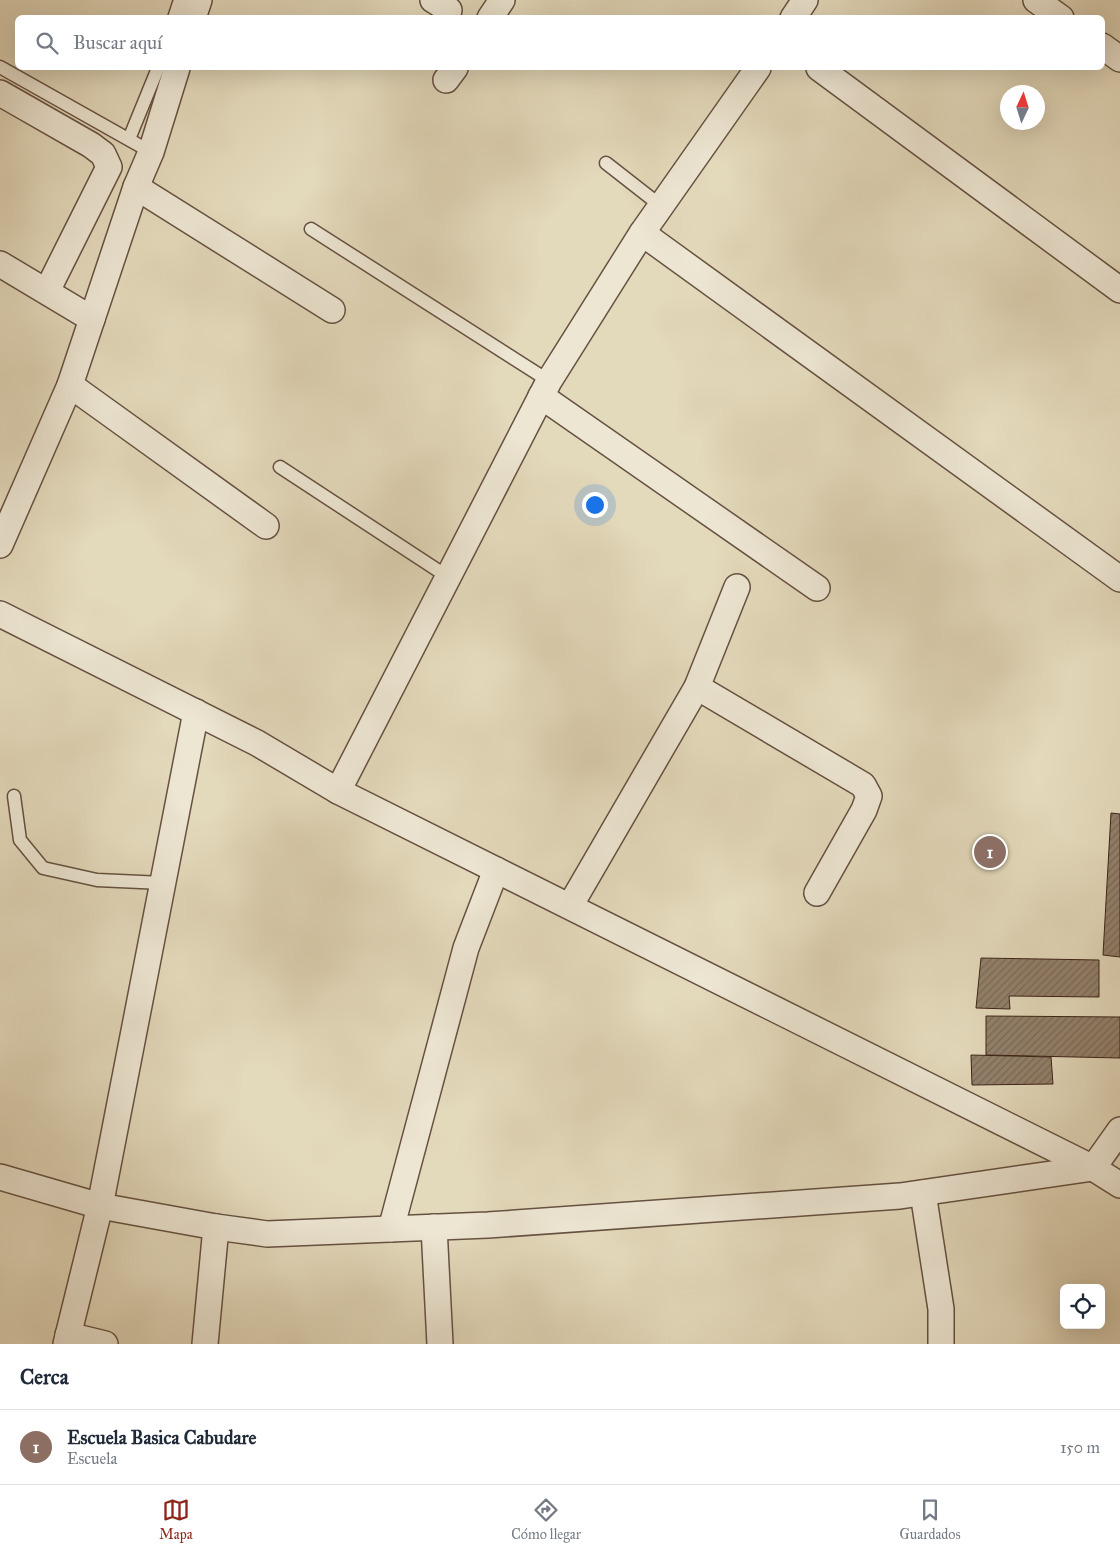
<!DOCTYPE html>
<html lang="es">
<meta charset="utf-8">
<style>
:root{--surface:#fff;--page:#f6f6f7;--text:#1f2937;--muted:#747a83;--line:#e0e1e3;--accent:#8f2418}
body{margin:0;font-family:"IM FELL Great Primer",serif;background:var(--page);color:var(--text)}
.controls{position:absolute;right:15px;bottom:15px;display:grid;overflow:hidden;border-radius:8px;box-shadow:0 5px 20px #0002}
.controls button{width:45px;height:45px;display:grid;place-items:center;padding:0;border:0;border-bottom:1px solid var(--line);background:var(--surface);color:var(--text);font:25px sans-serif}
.compass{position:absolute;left:1000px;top:85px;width:45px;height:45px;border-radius:50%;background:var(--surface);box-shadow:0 5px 20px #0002;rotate:4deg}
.you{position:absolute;left:594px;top:504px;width:18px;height:18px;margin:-12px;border:4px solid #fff;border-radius:50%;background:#1a73e8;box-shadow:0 0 0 8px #1a73e833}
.badge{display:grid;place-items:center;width:32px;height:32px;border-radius:50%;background:var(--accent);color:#fff;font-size:16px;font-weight:700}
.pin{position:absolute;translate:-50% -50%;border:2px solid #fff;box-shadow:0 1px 5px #0006}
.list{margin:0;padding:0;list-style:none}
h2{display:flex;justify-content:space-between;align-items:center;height:65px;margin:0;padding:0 20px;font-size:21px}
h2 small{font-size:16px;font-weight:400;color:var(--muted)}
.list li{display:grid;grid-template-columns:32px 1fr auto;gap:15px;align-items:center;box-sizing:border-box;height:75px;padding:0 20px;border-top:1px solid var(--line)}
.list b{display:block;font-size:19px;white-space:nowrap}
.list p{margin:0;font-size:16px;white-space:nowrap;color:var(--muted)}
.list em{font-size:16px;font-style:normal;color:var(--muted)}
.icon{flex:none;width:28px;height:28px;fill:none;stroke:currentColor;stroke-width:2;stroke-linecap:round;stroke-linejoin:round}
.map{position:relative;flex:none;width:1120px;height:1344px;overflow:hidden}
.search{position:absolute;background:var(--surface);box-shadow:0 5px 20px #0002;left:15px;right:15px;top:15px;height:55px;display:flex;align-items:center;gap:12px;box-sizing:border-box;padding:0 18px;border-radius:8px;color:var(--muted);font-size:19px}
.sheet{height:140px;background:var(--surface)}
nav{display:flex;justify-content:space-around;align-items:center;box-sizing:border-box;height:70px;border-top:1px solid var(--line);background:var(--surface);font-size:14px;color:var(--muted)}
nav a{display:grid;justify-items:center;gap:2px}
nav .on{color:var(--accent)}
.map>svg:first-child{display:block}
.building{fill:url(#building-hatch);stroke:#3d2418}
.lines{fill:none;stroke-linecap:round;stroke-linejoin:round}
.lane-casing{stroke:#665141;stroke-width:15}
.street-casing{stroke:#665141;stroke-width:28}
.lane{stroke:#ede6d3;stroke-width:12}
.street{stroke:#ede6d3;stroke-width:25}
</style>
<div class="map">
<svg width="1120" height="1344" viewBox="0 0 1120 1344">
<defs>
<pattern id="building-hatch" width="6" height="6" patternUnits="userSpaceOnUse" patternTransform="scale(1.25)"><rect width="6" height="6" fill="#93826d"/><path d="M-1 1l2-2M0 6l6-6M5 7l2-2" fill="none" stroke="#796a59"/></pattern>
</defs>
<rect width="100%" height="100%" fill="#e3d9bb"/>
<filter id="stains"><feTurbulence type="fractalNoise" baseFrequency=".004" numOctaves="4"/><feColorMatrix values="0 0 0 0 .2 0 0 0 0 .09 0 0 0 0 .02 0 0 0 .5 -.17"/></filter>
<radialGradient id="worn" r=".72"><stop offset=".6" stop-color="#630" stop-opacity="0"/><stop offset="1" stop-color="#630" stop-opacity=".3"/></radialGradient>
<g class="building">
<path d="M1111 813 1120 814V957L1103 955Z"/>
<path d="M981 958 1099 960V997L1009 996 1010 1009 976 1008Z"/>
<path d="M986 1016 1120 1017V1058L986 1055Z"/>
<path d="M971 1055 1051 1057 1053 1084 972 1085Z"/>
</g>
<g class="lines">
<g class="lane-casing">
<g id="lane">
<path d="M174 18 180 0"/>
<path d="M0 67 151 152"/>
<path d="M129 139 158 68"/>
<path d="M606 163 661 206"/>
<path d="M311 229 549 381"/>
<path d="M280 467 448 577"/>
<path d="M14 796 20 840 43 868 97 880 163 883"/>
</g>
</g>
<g class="street-casing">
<g id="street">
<path d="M433 0 449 10"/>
<path d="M1036 0 1061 18"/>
<path d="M193 18 199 0"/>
<path d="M490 18 502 0"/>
<path d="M793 18 805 0"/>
<path d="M1102 46 1120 59"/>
<path d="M819 68 1120 290"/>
<path d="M446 80 455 68"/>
<path d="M0 93 91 145 103 154 109 167 47 291"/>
<path d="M136 187 332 310"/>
<path d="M642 233 1120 579"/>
<path d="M0 264 92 319"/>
<path d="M70 385 266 526"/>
<path d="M541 396 817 588"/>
<path d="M0 545 70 385 136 187 151 152 177 68"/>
<path d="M0 614 257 743 338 791 1093 1168 1120 1185"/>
<path d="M697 687 863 785 869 796 864 810 817 893"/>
<path d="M338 791 549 381 642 233 758 68"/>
<path d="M570 906 697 687 737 587"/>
<path d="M1093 1168 1120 1130"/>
<path d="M0 1177 100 1206 216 1227 267 1234 488 1225 900 1196 1093 1168"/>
<path d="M923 1193 941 1309V1344"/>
<path d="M434 1227 440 1344"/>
<path d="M391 1229 466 948 496 870"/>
<path d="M68 1335 105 1344"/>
<path d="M66 1344 100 1206 196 712"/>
<path d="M205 1344 216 1227"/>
</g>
</g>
<use href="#lane" class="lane"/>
<use href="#street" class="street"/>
</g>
<rect width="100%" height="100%" filter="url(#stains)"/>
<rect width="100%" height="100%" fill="url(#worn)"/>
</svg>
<div class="controls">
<button><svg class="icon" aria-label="locate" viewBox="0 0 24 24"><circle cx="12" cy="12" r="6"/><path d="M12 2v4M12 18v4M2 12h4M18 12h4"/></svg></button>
</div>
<svg class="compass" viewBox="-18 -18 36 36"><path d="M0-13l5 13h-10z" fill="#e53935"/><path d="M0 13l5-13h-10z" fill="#747a83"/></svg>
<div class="you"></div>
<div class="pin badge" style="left:990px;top:852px;background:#8d6e63">1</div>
<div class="search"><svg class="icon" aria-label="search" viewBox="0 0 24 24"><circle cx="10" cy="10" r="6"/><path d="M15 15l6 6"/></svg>Buscar aquí</div>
</div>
<section class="sheet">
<h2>Cerca<small></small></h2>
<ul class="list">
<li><span class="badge" style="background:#8d6e63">1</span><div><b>Escuela Basica Cabudare</b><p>Escuela</p></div><em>150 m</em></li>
</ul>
</section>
<nav>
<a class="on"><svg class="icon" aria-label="map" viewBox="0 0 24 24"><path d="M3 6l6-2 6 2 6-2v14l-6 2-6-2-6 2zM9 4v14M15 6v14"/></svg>Mapa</a>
<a><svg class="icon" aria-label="directions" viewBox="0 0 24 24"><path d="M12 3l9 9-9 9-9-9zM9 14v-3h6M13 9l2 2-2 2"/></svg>Cómo llegar</a>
<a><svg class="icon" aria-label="saved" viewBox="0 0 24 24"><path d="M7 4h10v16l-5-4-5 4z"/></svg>Guardados</a>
</nav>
